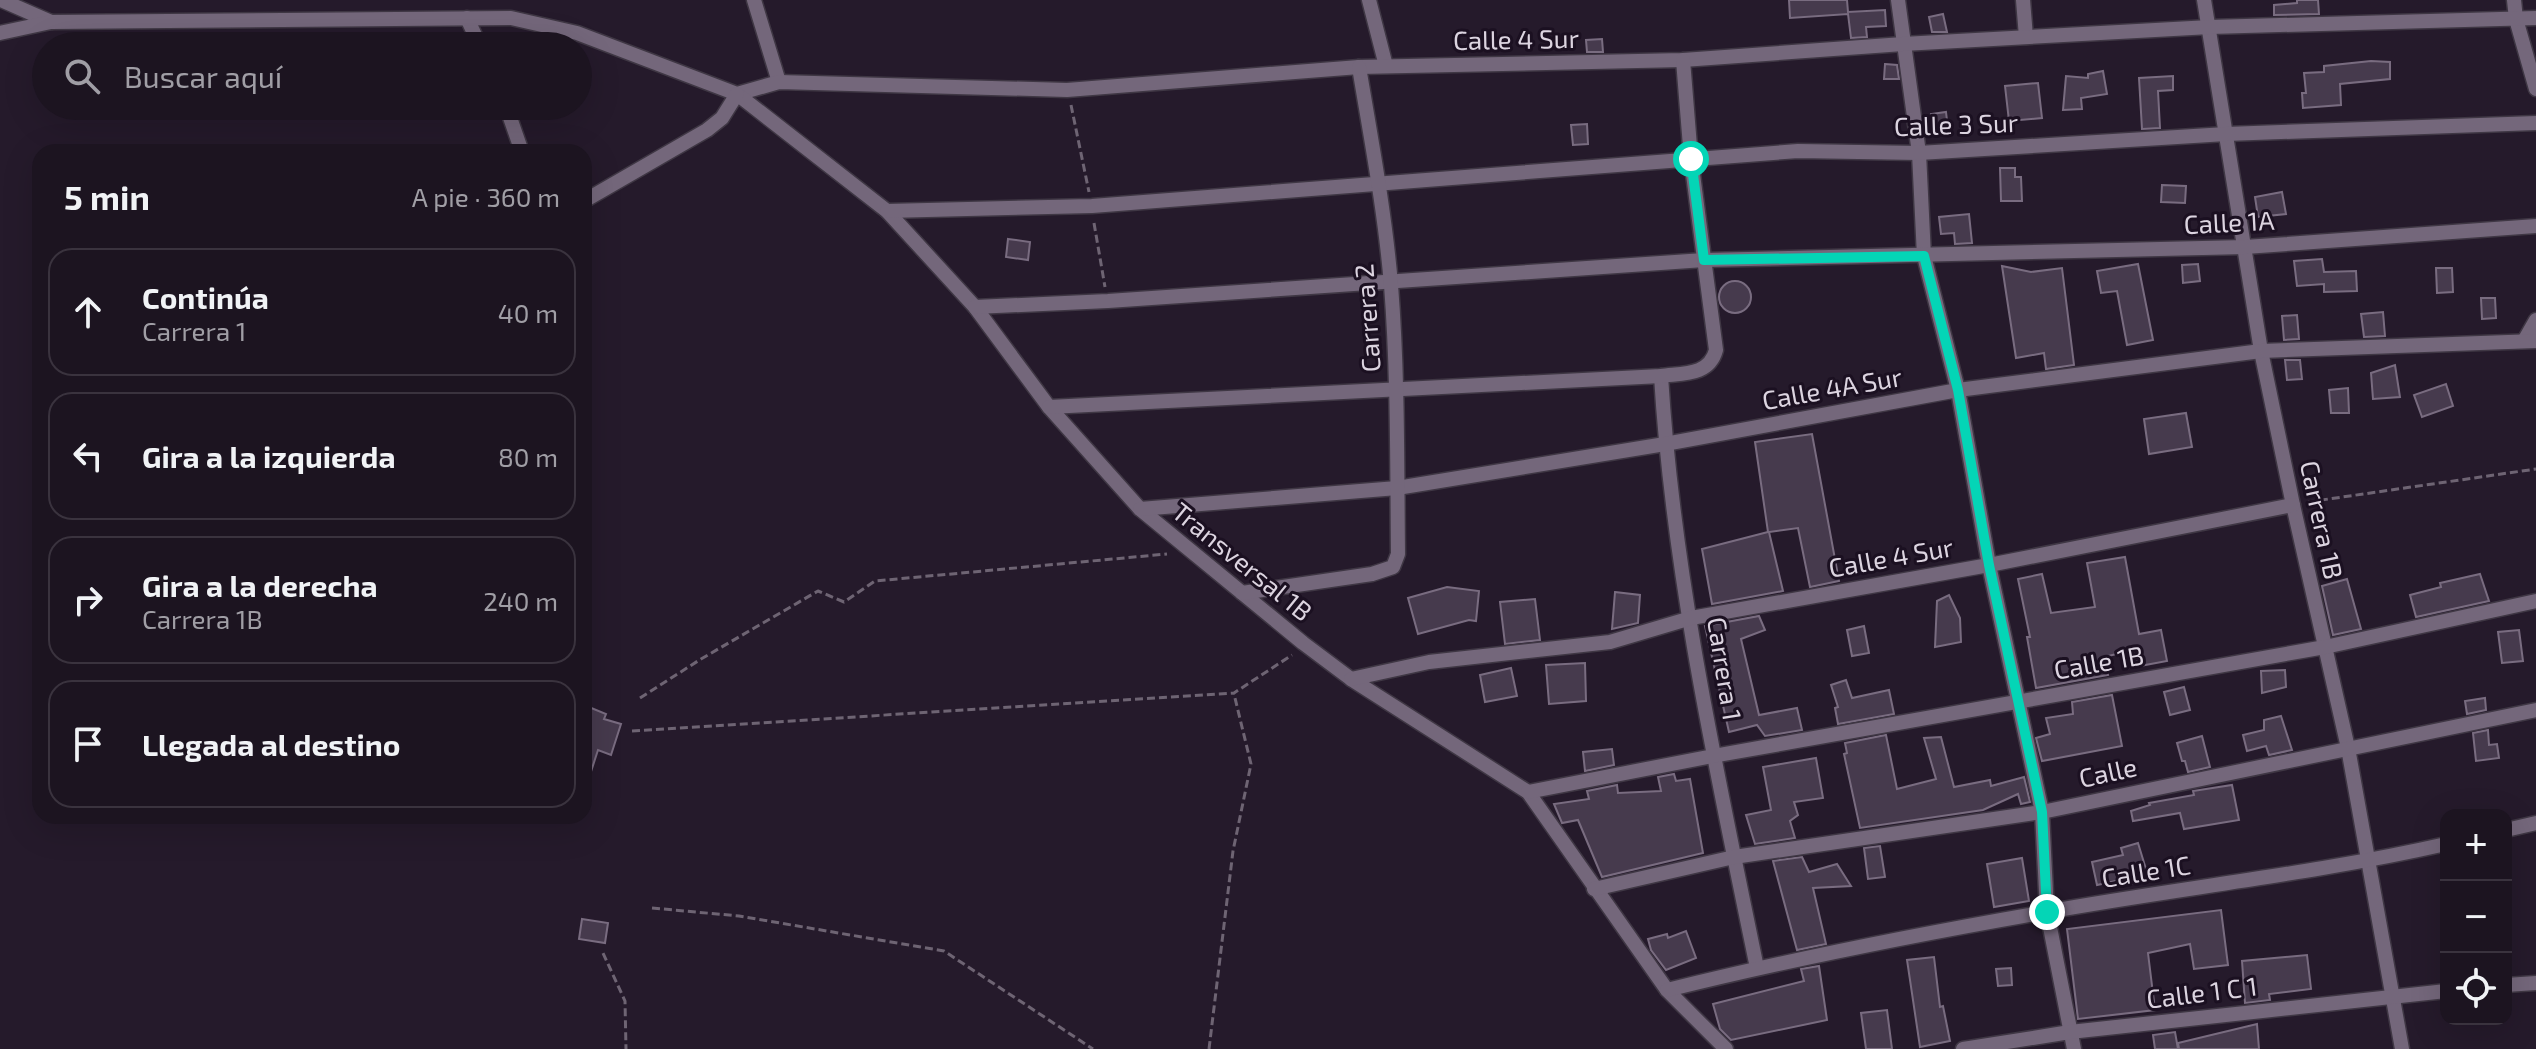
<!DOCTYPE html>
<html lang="es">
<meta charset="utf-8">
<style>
:root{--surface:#1c1420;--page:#29212d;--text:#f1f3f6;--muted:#a09ea5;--line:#3a333e}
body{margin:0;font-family:"Exo 2",sans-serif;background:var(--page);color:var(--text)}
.controls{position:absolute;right:24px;bottom:24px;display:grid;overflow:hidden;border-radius:16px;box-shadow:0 8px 32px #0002}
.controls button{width:72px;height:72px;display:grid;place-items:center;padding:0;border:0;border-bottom:2px solid var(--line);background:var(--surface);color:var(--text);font:40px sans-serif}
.stop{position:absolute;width:24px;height:24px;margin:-18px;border:6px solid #04d5b6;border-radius:50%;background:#fff}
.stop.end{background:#04d5b6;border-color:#fff;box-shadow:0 2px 8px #0008}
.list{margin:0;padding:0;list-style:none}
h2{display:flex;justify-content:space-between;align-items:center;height:104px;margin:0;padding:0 32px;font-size:34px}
h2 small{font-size:26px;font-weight:400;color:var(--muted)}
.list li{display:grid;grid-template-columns:52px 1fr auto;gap:24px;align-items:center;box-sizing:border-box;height:128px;margin:0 16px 16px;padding:0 16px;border:2px solid var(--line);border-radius:24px}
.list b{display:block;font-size:30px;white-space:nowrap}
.list p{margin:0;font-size:26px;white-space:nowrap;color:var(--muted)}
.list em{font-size:26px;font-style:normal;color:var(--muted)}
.icon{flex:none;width:44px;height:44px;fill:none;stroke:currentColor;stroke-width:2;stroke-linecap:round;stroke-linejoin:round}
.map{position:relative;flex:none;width:2536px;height:1049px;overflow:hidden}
.search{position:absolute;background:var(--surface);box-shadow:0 8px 32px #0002;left:32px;top:32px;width:560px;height:88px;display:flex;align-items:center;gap:20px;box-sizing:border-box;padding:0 28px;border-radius:44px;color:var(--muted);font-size:30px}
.panel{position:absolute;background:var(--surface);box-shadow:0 8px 32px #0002;left:32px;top:144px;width:560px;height:680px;border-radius:24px}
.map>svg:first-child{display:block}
.building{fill:#463a4d;stroke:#796c80;stroke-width:2}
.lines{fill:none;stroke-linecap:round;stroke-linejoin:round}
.minor-casing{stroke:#3f3744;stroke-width:17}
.path{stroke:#6e6473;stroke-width:3;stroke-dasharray:8 4;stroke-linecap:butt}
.minor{stroke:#74677b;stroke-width:14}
.route{stroke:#04d5b6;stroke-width:10}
.labels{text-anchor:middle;stroke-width:6;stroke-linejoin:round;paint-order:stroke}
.street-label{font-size:26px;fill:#dcd4e0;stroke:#1b1021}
</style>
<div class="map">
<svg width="2536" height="1049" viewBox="0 0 2536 1049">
<rect width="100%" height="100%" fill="#251a2b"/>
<g class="building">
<path d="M1789 0H1847L1848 12 1885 10 1886 26 1866 27 1867 37 1851 38 1848 14 1790 18Z"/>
<path d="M2297 0H2318L2319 14 2274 15V5L2297 3Z"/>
<path d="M1943 14 1947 32H1932L1929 17Z"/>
<path d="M1602 39 1603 52H1587L1586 40Z"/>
<path d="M2371 61 2390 62V79L2340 84 2341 105 2303 108 2302 93H2306L2304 73 2324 72V66Z"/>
<path d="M1885 64 1897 65 1899 79H1884Z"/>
<path d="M2103 71 2107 94 2081 98 2082 109 2063 110 2066 76 2088 78V74Z"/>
<path d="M2173 76V90L2158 91 2160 128 2142 129 2139 78Z"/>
<path d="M2038 83 2042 118 2009 121 2005 86Z"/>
<path d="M1946 112 1948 129 1933 131 1931 114Z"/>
<path d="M1587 124 1588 144 1573 145 1571 125Z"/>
<path d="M2000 168H2015V177H2021L2022 201H2001Z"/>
<path d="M2162 185 2186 186 2185 203 2161 202Z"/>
<path d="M2282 192 2286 214 2258 217 2255 197Z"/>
<path d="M1969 214 1972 243 1955 244 1954 233 1941 234 1939 217Z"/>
<path d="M1008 239 1030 242 1028 260 1006 257Z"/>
<path d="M2322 259 2324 272 2356 271 2357 291 2324 292V284L2297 286 2294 261Z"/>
<path d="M2138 264 2153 340 2127 345 2117 291 2101 293 2097 271Z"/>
<path d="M2198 264 2200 281 2183 283 2182 265Z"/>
<path d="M2002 266 2031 272 2062 268 2074 365 2046 369 2044 353 2016 358Z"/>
<path d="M2436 268H2452L2453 292 2437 293Z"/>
<circle cx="1735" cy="297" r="16"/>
<path d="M2481 298H2495L2496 318 2482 319Z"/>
<path d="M2383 312 2385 336 2364 337 2361 314Z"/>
<path d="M2297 315 2299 339 2284 340 2282 316Z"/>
<path d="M2285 360H2300L2302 379 2287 380Z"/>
<path d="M2395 365 2400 397 2373 399 2371 373Z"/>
<path d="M2446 384 2453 406 2422 417 2414 395Z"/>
<path d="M2348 388 2349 413H2331L2329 390Z"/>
<path d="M2186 413 2192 447 2149 454 2144 419Z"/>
<path d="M1812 434 1839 581 1810 587 1798 528 1769 532 1783 591 1712 604 1702 549 1768 532 1755 442Z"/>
<path d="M2125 557 2139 634 2161 630 2167 661 2129 668 2125 652 2104 657 2108 675 2036 688 2027 637H2030L2018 579 2042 574 2051 613 2095 607 2087 563Z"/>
<path d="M2480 574 2489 601 2416 617 2410 595 2441 587 2440 583Z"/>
<path d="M2347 579 2361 629 2333 635 2322 586Z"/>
<path d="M1447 587 1479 591 1476 621 1469 620 1418 634 1408 598Z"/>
<path d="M1615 592 1640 595 1638 623 1612 629Z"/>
<path d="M1949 595 1960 618 1961 642 1935 647 1937 601Z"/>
<path d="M1535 599 1540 640 1505 644 1500 602Z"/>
<path d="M1759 616 1765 630 1741 639 1759 715 1797 708 1802 730 1765 736 1757 725 1729 732 1705 626Z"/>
<path d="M1864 626 1869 653 1852 656 1847 630Z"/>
<path d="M2519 630 2523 661 2502 663 2498 632Z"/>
<path d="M1585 663 1586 701 1549 704 1546 665Z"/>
<path d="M1511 668 1517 696 1485 702 1480 675Z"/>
<path d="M2285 670 2286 687 2262 693 2261 671Z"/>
<path d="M1846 680 1852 698 1889 690 1894 714 1838 724 1835 708 1838 707 1831 685Z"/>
<path d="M2184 687 2190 710 2170 715 2164 692Z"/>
<path d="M2112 695 2122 746 2042 761 2036 738 2050 734 2046 718 2073 714 2072 702Z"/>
<path d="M2485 698 2486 710 2467 714 2465 701Z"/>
<path d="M584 705 606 714 604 719 621 724 611 755 598 750 587 784H584Z"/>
<path d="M2281 716 2292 750 2269 755 2266 746 2247 751 2243 735 2264 730V720Z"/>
<path d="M2488 730 2489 745 2497 744 2499 758 2476 761 2473 733Z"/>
<path d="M1886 735 1897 789 1936 779 1924 738 1941 737 1954 787 1990 780 1991 786 2024 777 2030 802 2021 804 2018 794 1983 810 1860 828 1844 754 1847 753 1845 743Z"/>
<path d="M2202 736 2210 767 2188 772 2185 761H2182L2177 743Z"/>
<path d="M1612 749 1614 765 1585 771 1583 752Z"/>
<path d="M1816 758 1823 798 1794 802 1798 815 1790 821 1795 838 1755 844 1746 815 1771 810 1763 767Z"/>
<path d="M1674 774 1676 781 1690 779 1703 853 1602 877 1578 820 1562 823 1554 804 1589 799 1587 791 1617 785 1618 793 1661 791 1658 777Z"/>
<path d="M2232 785 2239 820 2184 829 2180 813 2133 821 2131 811 2150 805 2149 803 2194 795 2193 791Z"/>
<path d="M2138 843 2149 879 2132 884 2130 878 2097 885 2092 862 2123 855 2121 848Z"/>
<path d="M1880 846 1885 877 1868 879 1864 848Z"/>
<path d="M1802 857 1809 872 1837 864 1851 886 1813 888 1826 944 1797 950 1773 861Z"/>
<path d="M2022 858 2029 901 1994 907 1987 864Z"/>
<path d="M2221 910 2228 965 2194 969 2190 944 2148 953 2155 1010 2078 1019 2067 929Z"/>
<path d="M582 919 608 923 605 943 579 939Z"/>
<path d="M1686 931 1696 958 1666 970 1651 950 1648 939 1667 934 1668 938Z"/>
<path d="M2307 955 2311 989 2269 994 2270 1000 2245 1003 2242 961Z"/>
<path d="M1934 957 1940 1007 1943 1006 1950 1041 1920 1047 1907 960Z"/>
<path d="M1819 966 1827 1020 1731 1040 1720 1029 1713 1004 1804 981 1801 969Z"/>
<path d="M2011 968 2012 985 1998 986 1996 969Z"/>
<path d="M1887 1010 1892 1049H1866L1861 1013Z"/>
<path d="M2257 1024 2259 1049H2179L2178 1043Z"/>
<path d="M2175 1032 2178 1049H2155L2153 1035Z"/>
</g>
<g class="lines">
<g class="minor-casing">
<g id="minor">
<path d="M1 0 51 22"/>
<path d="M754 0 779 82"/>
<path d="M1369 0 1386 66"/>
<path d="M1898 0 1919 153 1924 256 1958 390 1989 565 2042 812 2047 912 2074 1049"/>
<path d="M2023 0 2026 37"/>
<path d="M2204 0 2261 351 2293 505 2348 748 2402 1049"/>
<path d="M2514 0 2516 19 2536 89"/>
<path d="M467 18 480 46"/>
<path d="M0 33 51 22 511 18 577 33 737 94 779 82 1067 90 1359 67 1683 60 1903 44 2210 27 2536 18"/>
<path d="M737 94 887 211 975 307 1049 407 1140 509 1303 643 1351 679 1528 792 1667 990 1726 1049"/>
<path d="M506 106 522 152"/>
<path d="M584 201 707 130 722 118 737 94"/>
<path d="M887 211 1092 206 1798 151 1919 153 2226 134 2536 123"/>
<path d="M975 307 1108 301 1704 260 2245 247 2536 226"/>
<path d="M2524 341 2536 320"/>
<path d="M1661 376C1673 574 1717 773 1757 968"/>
<path d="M1049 407 1661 376C1683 373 1709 376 1716 350L1691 159 1683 60"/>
<path d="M1140 509 1397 488 1665 444 1958 390 2261 351 2536 341"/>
<path d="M1242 593 1372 574 1393 567 1398 554C1397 464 1398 374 1391 285 1385 212 1371 139 1359 67"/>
<path d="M1351 679 1429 662 1610 642 1691 618 1989 565 2293 505"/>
<path d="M1528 792 1713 756 2325 647 2536 601"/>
<path d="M2506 830 2536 823"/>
<path d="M1594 889 1734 857 2042 812 2536 710"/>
<path d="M2506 985 2536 983"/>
<path d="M1667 990C1792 959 1919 934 2046 912 2179 888 2314 874 2446 844"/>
<path d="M1963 1049 2070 1032 2446 991"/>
</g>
</g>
<g class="path">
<path d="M1071 105 1089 192"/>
<path d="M1094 223 1105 287"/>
<path d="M2308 502 2536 469"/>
<path d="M640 698 701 659 818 591 844 602 875 581 1167 554"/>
<path d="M632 731 1234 693 1292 655"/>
<path d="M652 908 739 916 944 951 1093 1049"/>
<path d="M603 953 625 1001 626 1049"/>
<path d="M1209 1049 1233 851 1251 764 1234 694"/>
</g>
<use href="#minor" class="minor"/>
</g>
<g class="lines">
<path class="route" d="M1691 159 1704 260 1924 256 1958 390 1989 565 2042 812 2047 912"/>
</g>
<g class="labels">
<g class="street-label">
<text transform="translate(1516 40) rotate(-1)" y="9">Calle 4 Sur</text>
<text transform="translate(1956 125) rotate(-2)" y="9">Calle 3 Sur</text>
<text transform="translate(2229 223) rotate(-3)" y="9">Calle 1A</text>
<text transform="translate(1368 318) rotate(-94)" y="9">Carrera 2</text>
<text transform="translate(1832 389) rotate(-10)" y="9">Calle 4A Sur</text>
<text transform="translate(2321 520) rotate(78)" y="9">Carrera 1B</text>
<text transform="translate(1891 558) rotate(-10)" y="9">Calle 4 Sur</text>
<text transform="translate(1242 562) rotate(39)" y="9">Transversal 1B</text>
<text transform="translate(2099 663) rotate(-10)" y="9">Calle 1B</text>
<text transform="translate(1724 669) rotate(81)" y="9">Carrera 1</text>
<text transform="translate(2108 773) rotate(-12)" y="9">Calle</text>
<text transform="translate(2146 872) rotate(-9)" y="9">Calle 1C</text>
<text transform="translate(2202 993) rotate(-7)" y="9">Calle 1 C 1</text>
</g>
</g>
</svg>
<div class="controls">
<button>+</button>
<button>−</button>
<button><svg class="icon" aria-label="locate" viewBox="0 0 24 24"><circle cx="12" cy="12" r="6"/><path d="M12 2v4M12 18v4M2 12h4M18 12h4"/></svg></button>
</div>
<div class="stop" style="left:1691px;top:159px"></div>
<div class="stop end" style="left:2047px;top:912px"></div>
<div class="search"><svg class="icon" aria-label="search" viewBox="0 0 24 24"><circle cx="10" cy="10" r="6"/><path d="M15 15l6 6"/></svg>Buscar aquí</div>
<section class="panel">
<h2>5 min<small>A pie · 360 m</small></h2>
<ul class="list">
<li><svg class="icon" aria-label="ahead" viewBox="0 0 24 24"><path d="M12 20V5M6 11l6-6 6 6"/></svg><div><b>Continúa</b><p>Carrera 1</p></div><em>40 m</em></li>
<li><svg class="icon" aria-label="left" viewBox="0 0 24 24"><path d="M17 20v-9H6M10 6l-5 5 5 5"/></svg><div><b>Gira a la izquierda</b></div><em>80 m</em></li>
<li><svg class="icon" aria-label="right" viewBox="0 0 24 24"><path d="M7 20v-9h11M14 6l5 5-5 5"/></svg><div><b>Gira a la derecha</b><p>Carrera 1B</p></div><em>240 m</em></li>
<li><svg class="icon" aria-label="arrive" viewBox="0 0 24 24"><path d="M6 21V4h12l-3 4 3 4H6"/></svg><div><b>Llegada al destino</b></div></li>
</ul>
</section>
</div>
